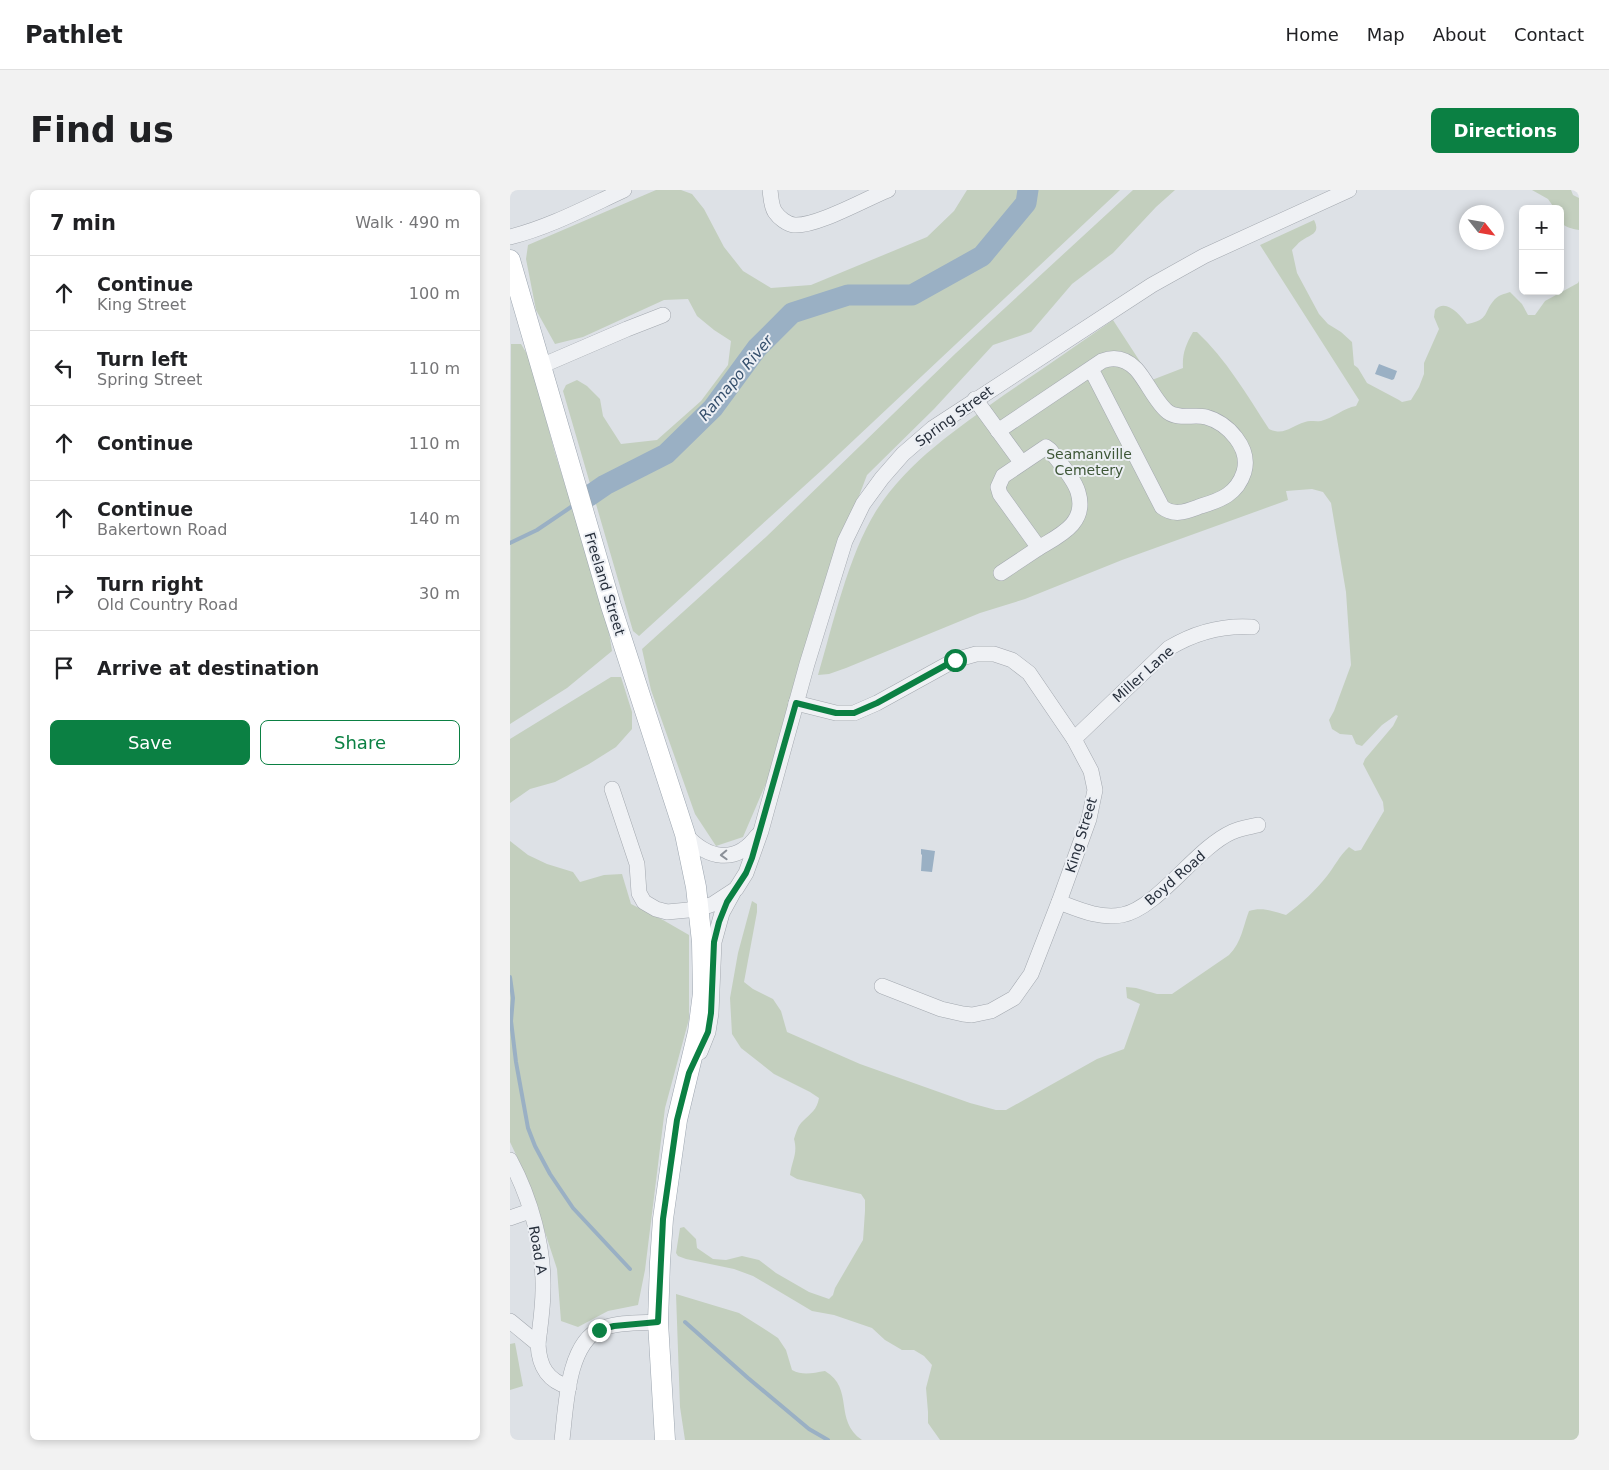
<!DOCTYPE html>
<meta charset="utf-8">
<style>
:root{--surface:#fff;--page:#f2f2f2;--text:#202124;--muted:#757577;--line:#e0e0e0;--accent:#0b8043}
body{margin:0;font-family:"DejaVu Sans",sans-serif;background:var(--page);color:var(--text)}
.controls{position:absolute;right:15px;top:15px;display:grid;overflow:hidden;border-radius:8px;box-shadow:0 2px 8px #0003}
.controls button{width:45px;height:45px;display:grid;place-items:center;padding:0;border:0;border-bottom:1px solid var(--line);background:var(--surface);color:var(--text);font:25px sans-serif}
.compass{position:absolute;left:949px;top:15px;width:45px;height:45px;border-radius:50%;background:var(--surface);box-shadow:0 2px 8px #0003;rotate:121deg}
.stop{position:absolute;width:15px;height:15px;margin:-11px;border:4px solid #0b8043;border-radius:50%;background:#fff}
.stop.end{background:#0b8043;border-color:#fff;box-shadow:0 1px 5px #0008}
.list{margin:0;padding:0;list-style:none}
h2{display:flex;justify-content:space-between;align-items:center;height:65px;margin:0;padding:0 20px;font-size:21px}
h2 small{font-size:16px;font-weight:400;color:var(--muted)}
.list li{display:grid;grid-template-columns:32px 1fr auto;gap:15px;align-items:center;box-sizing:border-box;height:75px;padding:0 20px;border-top:1px solid var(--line)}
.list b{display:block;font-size:19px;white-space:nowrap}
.list p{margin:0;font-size:16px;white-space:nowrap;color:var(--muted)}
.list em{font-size:16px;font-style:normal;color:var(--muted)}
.actions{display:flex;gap:10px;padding:15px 20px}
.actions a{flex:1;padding:11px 0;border:1px solid var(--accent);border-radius:8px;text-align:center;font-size:18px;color:var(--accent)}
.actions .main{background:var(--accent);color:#fff}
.icon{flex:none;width:28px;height:28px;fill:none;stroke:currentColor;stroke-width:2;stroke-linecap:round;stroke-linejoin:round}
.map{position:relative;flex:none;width:1069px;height:1250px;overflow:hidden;border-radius:8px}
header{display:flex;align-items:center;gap:30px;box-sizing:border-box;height:70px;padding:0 25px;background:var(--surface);border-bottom:1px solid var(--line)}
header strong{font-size:24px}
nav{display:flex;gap:28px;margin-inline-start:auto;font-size:18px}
.intro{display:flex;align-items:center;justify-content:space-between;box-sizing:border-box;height:120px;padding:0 30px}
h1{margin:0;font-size:35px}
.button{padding:12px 22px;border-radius:8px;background:var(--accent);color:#fff;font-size:18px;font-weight:700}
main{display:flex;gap:30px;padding:0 30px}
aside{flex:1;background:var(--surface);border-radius:8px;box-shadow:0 2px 8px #0003}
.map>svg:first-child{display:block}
.green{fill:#c3cfbe}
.water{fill:#9ab0c4}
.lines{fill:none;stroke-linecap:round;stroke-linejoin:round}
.stream{stroke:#9ab0c4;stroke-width:4}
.river{stroke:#9ab0c4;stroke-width:21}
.minor-casing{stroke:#a3a8af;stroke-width:16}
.major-casing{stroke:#9da6b0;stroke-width:21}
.minor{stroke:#eff1f4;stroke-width:15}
.major{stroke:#fff;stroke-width:20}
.oneway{stroke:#8b9098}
.route{stroke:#0b8043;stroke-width:6}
.labels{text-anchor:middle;stroke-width:4;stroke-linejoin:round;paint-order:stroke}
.street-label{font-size:14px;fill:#272f3b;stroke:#eceff4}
.park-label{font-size:14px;fill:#3d5636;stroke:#eceff4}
.water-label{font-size:15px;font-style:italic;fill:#354f6c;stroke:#eceff4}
</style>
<header>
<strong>Pathlet</strong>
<nav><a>Home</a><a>Map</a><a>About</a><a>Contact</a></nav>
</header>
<div class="intro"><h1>Find us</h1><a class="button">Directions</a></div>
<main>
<aside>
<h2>7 min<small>Walk · 490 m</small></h2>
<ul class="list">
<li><svg class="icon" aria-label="ahead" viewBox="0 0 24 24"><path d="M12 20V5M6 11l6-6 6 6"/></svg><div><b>Continue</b><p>King Street</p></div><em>100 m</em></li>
<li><svg class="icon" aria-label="left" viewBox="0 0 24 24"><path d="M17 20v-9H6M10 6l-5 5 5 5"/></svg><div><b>Turn left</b><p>Spring Street</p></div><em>110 m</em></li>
<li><svg class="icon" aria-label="ahead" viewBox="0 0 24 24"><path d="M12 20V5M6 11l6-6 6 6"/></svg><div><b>Continue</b></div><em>110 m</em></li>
<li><svg class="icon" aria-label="ahead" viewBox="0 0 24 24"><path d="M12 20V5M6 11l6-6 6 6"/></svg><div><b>Continue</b><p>Bakertown Road</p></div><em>140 m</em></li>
<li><svg class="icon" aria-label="right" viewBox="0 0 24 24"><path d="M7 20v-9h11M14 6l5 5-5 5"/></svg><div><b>Turn right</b><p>Old Country Road</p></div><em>30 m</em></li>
<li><svg class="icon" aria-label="arrive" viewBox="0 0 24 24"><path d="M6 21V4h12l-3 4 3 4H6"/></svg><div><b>Arrive at destination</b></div></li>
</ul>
<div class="actions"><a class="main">Save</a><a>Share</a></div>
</aside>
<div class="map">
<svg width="1069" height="1250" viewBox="0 0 1069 1250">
<rect width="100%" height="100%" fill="#dde1e6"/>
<g class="green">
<path d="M146 0H171L182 4 194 19 214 57 233 81 261 98 301 95 417 47 444 21 457 0H610L313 279 129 446 123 441 53 201 56 195 67 190 77 196 90 209 93 226 111 254 147 250 191 211 218 175 221 151 204 140 187 126 178 109 154 110 73 147 45 154 26 120 16 69 18 55Z"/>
<path d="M623 0H665L646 17 603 63 562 94 521 142 483 155 424 219 357 285 304 424 260 584 233 647 206 656 185 624 141 500 132 459 256 347 446 163Z"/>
<path d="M1022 0H1061L1063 5 1069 8V40C1053 37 1050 35 1050 19H1045L1038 9Z"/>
<path d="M804 30C811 44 801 44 791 51 788 53 785 57 782 60L787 83 809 124 818 134 831 142 842 152 844 175 848 178 857 193 889 210 892 212 901 210 909 197 914 184V173L929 139 924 127 925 120C936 108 950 125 957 134 980 130 973 122 985 109 989 105 994 104 1000 102L1012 114 1018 125H1025L1035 111 1068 93 1069 91V1250H430L418 1233V1222L416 1198 422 1175 414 1166 404 1160H392L375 1150 362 1138 324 1125 302 1121 243 1086 224 1079 176 1069 168 1066 166 1063 170 1038 174 1037 186 1049 187 1058 203 1069 216 1070 232 1066 249 1070 266 1083 299 1102 319 1109 323 1105 325 1098 353 1050 355 1021V1010L351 1004 287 989 280 985C282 970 288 964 284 949 286 943 288 935 293 931 301 923 307 920 309 908L300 902 264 884 231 858 222 844 220 808 228 763 242 711 247 714V722L234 792 243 799 263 809 271 821 277 842 350 874 460 913 486 920H496L587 869 614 859 630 814 617 808 616 797 626 798 647 804H662L719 765C732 752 733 736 739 721 752 717 763 721 776 725 792 713 805 701 817 686 825 676 829 666 839 657L845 661 851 660 874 621 873 612 853 574 855 569 883 536 888 526 886 525 872 535 852 556 846 554 842 545 830 544 822 539 819 530 824 521 841 475 836 402 821 313 813 302 802 299 776 301 778 310 612 370 515 409 470 423 336 478 319 484 308 485C323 435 338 366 366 321 398 271 447 239 494 205 531 180 567 155 603 130L642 190 673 178C672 164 676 154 683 142H687C716 169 737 205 759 239 775 246 781 236 795 232 800 230 805 232 811 231 823 228 834 218 846 216L849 210 750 55Z"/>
<path d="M1 154H11L20 169 45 263 65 326 99 442 102 461 57 498 0 534Z"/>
<path d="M101 487H111L122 522V539L106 557 79 574 45 592 20 599 0 613V549Z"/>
<path d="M0 651 18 665 37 674 63 682 70 692 94 685 112 684 121 714 153 730 179 745V829L155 918 135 1080 128 1115 98 1121 68 1137 51 1131 47 1079 18 990 0 952Z"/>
<path d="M166 1104 229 1123 259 1142 268 1148 276 1160 282 1180C293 1186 303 1183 315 1181 345 1199 323 1230 352 1250H175L170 1217Z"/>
<path d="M5 1153 13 1196 0 1200V1154Z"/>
</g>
<g class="water">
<path d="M869 174 887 181 884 189 882 190 865 184Z"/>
<path d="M411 659 425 661 422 682 411 681 412 665 411 664Z"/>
</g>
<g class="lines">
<g class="stream">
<path d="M0 353 27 340 61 317"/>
<path d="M0 787 3 808 1 831 6 872 18 938 25 956 40 984 63 1018 120 1079"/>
<path d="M175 1132 238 1188 299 1239 318 1250"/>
</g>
<path class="river" d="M79 306 95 295 156 264 203 218 247 158 282 123 338 105H402L472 66 516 13 518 0"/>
<g class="minor-casing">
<g id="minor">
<path d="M260 0C261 7 261 16 265 22 269 28 277 34 284 35 306 37 355 9 378 0"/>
<path d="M0 47C40 37 77 17 114 0"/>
<path d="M31 176 117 139 153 125"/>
<path d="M465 209 511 272"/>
<path d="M488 241 592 171C605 166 616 169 626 179 637 191 646 213 658 222 669 230 684 224 696 227 718 233 741 258 734 282 727 304 711 310 691 316 677 321 665 327 652 317L581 179"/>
<path d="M491 383C503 375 515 367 527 359 548 346 578 334 568 302 564 288 548 271 540 260L536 257 493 286 488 297 490 304 529 358"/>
<path d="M286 513 326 523H344L367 513 445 470 466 464H484L502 470 519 483 564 549 581 581 585 600 579 629 549 712 521 784 504 808 481 821 462 825 453 824 431 819 372 796"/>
<path d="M564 549 659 458C684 443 713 435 742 437"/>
<path d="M102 599 127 674 129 703 134 712 146 719 157 722 189 719 203 714 226 699 236 683 251 641 297 474 335 351 353 314 372 288 393 264 423 238 642 95 694 66 839 0"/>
<path d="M175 644C197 669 226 675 247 646"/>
<path d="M549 712C570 720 590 729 612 725 648 718 686 658 722 642 730 638 739 637 748 635"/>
<path d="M190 862 198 842 201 823 204 752 212 723 223 703"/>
<path d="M0 970C21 1009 34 1057 33 1100 33 1118 30 1136 28 1154"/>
<path d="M0 1028 20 1021"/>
<path d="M0 1131 28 1154C29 1176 37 1191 59 1197"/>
<path d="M52 1250C56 1218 57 1153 91 1139 108 1132 129 1133 148 1132"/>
</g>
</g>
<g class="major-casing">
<path id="major" d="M0 70 101 416 175 644 186 697 192 752 193 803 188 842 167 930 153 1029 150 1072 148 1132 155 1250"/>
</g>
<use href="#minor" class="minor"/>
<use href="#major" class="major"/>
</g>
<defs><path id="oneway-chevron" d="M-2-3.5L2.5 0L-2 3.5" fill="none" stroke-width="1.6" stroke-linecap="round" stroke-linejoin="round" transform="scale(1.25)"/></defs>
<use class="oneway" href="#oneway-chevron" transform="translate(214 665) rotate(178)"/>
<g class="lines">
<path class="route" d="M89 1140 104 1136 148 1132 153 1029 167 930 179 883 198 842 201 823 204 752 209 732 217 712 236 683 242 668 286 513 326 523H344L367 513 445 470"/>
</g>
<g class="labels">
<g class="street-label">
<text transform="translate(444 226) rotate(-36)" y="5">Spring Street</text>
<text transform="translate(95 394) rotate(73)" y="5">Freeland Street</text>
<text transform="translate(633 484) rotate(-42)" y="5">Miller Lane</text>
<text transform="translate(571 645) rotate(-73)" y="5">King Street</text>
<text transform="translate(665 688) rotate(-41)" y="5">Boyd Road</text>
<text transform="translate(28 1060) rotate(80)" y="5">Road A</text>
</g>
<g class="park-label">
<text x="579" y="269">Seamanville<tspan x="579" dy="16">Cemetery</tspan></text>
</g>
<g class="water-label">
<text transform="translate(226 188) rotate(-50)" y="5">Ramapo River</text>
</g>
</g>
</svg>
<div class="controls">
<button>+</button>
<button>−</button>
</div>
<svg class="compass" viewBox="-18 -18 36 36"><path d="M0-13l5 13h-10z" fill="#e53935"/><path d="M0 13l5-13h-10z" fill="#757577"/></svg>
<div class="stop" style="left:445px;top:470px"></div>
<div class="stop end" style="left:89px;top:1140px"></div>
</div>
</main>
